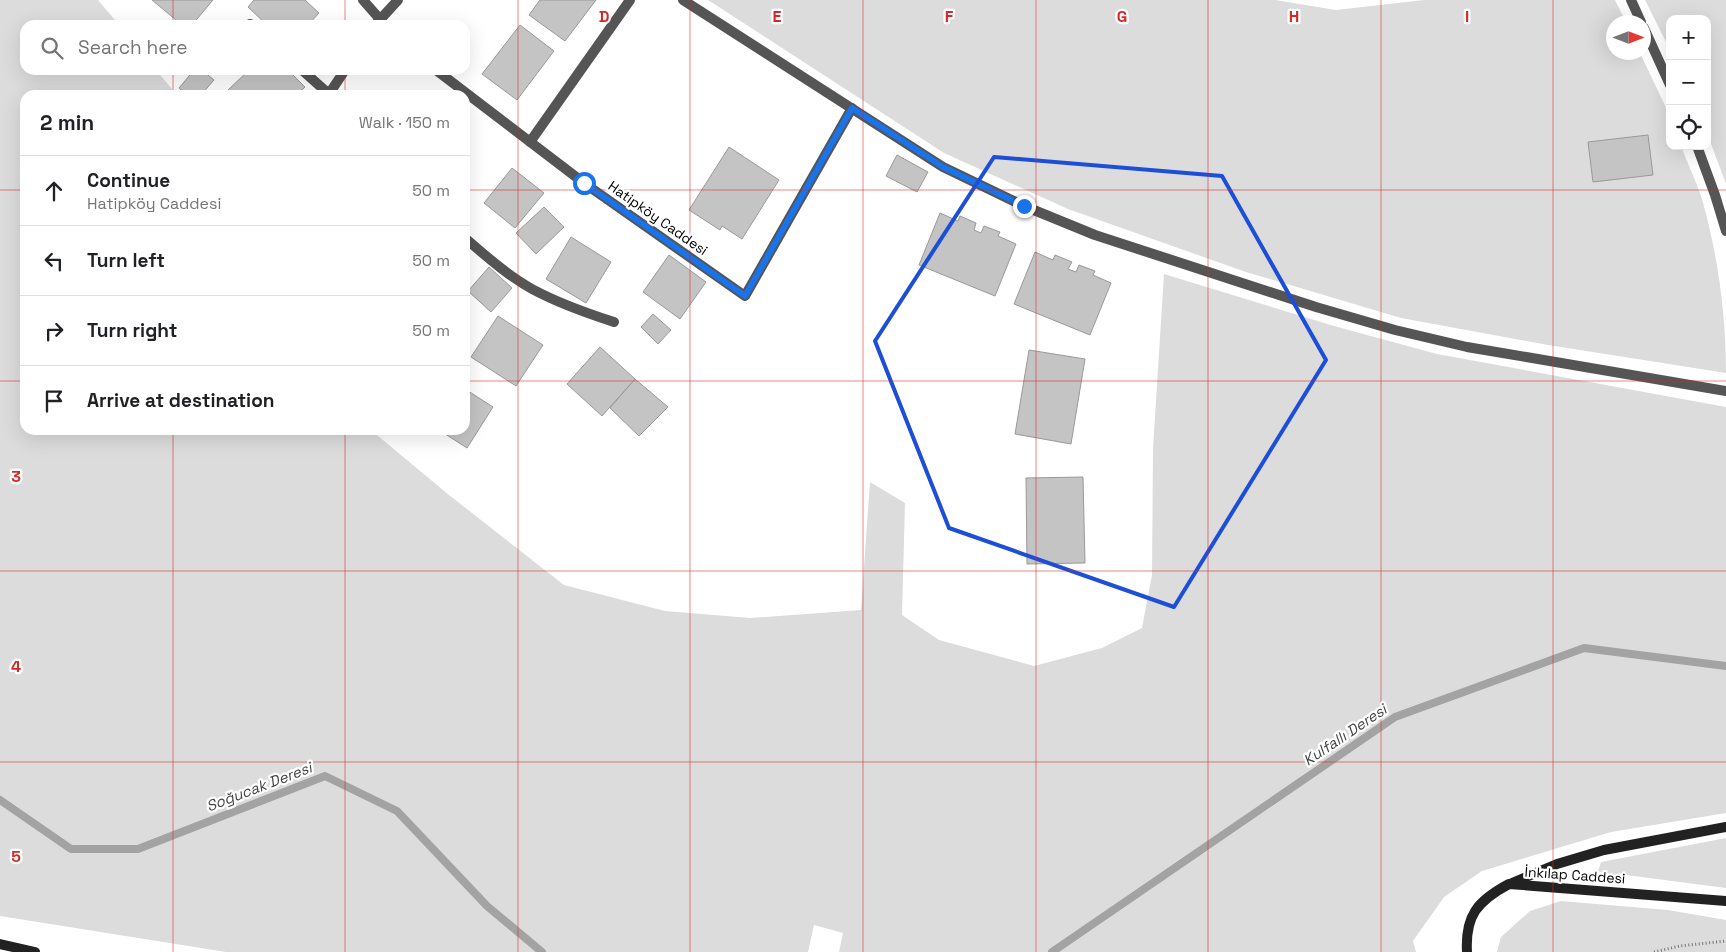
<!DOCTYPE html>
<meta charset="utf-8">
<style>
:root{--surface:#fff;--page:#f6f6f6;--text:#202124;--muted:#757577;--line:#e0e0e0}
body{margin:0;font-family:"Space Grotesk",sans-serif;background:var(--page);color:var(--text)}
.controls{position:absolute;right:15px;top:15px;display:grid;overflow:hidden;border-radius:10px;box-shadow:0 5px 20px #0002}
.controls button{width:45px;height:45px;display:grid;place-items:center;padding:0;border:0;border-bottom:1px solid var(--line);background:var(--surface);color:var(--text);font:25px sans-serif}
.compass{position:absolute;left:1606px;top:15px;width:45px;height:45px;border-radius:50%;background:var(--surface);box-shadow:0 5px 20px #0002;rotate:90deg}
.stop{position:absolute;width:15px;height:15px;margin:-11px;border:4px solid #1a73e8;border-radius:50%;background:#fff}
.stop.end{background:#1a73e8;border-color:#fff;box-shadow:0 1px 5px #0008}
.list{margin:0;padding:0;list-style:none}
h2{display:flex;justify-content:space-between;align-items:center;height:65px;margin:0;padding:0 20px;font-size:21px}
h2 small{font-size:16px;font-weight:400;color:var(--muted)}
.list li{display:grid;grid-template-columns:32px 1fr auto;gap:15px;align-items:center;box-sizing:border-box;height:70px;padding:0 20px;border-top:1px solid var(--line)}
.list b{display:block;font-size:19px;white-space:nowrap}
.list p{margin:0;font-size:16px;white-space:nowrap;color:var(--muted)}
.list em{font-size:16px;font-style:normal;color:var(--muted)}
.icon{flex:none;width:28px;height:28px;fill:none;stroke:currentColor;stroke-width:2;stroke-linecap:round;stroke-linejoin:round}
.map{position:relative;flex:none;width:1726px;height:952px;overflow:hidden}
.search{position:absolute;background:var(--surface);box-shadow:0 5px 20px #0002;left:20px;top:20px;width:450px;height:55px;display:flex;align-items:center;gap:12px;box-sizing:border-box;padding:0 18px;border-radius:15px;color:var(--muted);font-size:19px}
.panel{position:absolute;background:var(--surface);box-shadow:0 5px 20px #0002;left:20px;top:90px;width:450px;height:345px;border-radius:15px}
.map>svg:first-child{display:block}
.green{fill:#dcdcdc}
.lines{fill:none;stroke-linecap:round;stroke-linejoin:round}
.stream{stroke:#a3a3a3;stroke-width:8}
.building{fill:#c4c4c4;stroke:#999}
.path{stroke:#777;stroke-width:3;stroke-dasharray:1 2.5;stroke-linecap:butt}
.street{stroke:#555;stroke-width:10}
.secondary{stroke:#222;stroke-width:10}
.route{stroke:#1a73e8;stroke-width:6}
.marked{fill:none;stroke:#1d4ed8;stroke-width:4;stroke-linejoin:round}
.grid{fill:none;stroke:#d62828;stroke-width:1;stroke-opacity:0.55}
.labels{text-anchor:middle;stroke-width:4.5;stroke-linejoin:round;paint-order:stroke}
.street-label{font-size:14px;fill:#000;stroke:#fff}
.water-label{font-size:15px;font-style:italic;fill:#444;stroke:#fff}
.grid-label{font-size:16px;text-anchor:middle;font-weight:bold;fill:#d62828;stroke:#fff;stroke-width:4.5;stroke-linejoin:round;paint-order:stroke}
</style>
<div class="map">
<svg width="1726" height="952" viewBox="0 0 1726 952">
<rect width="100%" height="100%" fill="#fff"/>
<g class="green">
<path d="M0 0H98L119 25H25V70H156L177 95H25V430H371L449 495 564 585 665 611 750 618 861 610 870 482 905 503 902 615 939 640 1034 666 1102 648 1142 628 1152 575 1153 448 1164 274 1334 326 1437 354 1726 407V813L1611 832 1482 871 1444 897 1413 941 1416 952H839L843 933 814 925 808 952H226L0 916Z"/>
<path d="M708 0H1275L1336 10 1424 0H1615L1626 22H1614V52L1640 53 1670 116V146H1681C1689 167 1700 189 1705 210 1719 264 1726 318 1726 373L1548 345 1401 318 1243 271 1068 209 944 153Z"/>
<path d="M1645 0H1726V184L1707 133V19H1670V50Z"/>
<path d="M1726 838V888L1626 875H1610L1598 871 1601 862Z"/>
<path d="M1561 901 1668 910 1726 920V952H1497L1501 937 1530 911Z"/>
</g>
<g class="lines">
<g class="stream">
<path d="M0 800 71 849H138L325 776 397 811 487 906 542 952"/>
<path d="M1052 952 1395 717 1584 648 1726 666"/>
</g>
</g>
<g class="building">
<path d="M152 0H213L192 25H182Z"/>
<path d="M254 0H305L319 13 308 25H267L248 7Z"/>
<path d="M540 0H596L565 41 529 15Z"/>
<path d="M520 25 554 51 517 100 482 74Z"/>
<path d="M194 70H202L214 80 201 95H187L179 88Z"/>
<path d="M249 70H288L305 87 297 95H231L227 91Z"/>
<path d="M1648 135 1653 175 1593 182 1588 142Z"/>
<path d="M729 147 779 180 742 239 722 226 720 230 689 210Z"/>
<path d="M897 155 928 172 917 192 886 176Z"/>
<path d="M512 168 544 193 515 228 484 203Z"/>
<path d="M544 207 564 227 536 254 516 233Z"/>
<path d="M940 213 958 221 960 216 976 223 974 230 981 233 984 226 1000 232 998 236 1016 244 995 296 919 265Z"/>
<path d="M571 237 611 262 586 303 546 279Z"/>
<path d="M1035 252 1053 260 1055 255 1072 262 1068 269 1076 272 1079 265 1095 271 1093 275 1111 283 1090 335 1014 304Z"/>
<path d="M669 255 706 282 680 319 643 292Z"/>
<path d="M489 267 512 288 491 312 468 291Z"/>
<path d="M653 314 671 330 658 344 641 327Z"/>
<path d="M498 316 543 345 516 386 471 357Z"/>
<path d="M600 347 635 379 602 416 567 384Z"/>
<path d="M1029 350 1085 359 1071 444 1015 434Z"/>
<path d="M635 379 668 407 639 436 610 408Z"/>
<path d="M465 389 493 407 467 448 439 430H465Z"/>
<path d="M1083 477 1085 563 1027 564 1026 478Z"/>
</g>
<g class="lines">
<path class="path" d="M1654 952 1680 946 1726 941"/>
<g class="street">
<path d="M363 0 385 25"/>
<path d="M683 0 943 167 1024 206 1095 235 1316 307 1395 330 1467 347 1726 391"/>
<path d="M1631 0 1641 22"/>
<path d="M250 24 251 25"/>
<path d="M375 25 398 0"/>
<path d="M1644 28 1670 85"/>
<path d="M302 70 330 95"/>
<path d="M436 70 584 183 745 296 852 108"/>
<path d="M329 94 345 70"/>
<path d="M530 142 630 0"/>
<path d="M1697 146 1715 195 1726 231"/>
<path d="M465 238C486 256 507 275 532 289 558 303 586 313 614 322"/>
</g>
<g class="secondary">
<path d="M1512 883 1557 864 1604 850 1726 827"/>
<path d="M0 944 35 952"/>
<path d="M1467 952C1465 916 1477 901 1509 884L1726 901"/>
</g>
</g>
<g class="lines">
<path class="route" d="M584 183 745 296 852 108 943 167 1024 206"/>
</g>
<path class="marked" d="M994 157 1222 176 1326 360 1174 607 949 528 875 341Z"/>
<path class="grid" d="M173 0V25M345 0V25M518 0V952M690 0V952M863 0V952M1036 0V952M1208 0V952M1381 0V952M1553 0V952M173 70V95M345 70V95M0 190H25M465 190H1726M0 381H25M465 381H1726M173 430V952M345 430V952M0 571H1726M0 762H1726"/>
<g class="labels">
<g class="street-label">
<text transform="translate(658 218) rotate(35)" y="5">Hatipköy Caddesi</text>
<text transform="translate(1575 875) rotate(4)" y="5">İnkılap Caddesi</text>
</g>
<g class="water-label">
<text transform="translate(1345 735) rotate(-34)" y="5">Kulfallı Deresi</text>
<text transform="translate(259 787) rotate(-21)" y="5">Soğucak Deresi</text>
</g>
</g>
<g class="grid-label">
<text x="604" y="22">D</text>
<text x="777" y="22">E</text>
<text x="949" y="22">F</text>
<text x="1122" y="22">G</text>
<text x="1294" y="22">H</text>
<text x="1467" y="22">I</text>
<text x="16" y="482">3</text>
<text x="16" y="672">4</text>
<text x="16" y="862">5</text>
</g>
</svg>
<div class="controls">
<button>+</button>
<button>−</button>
<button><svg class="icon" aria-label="locate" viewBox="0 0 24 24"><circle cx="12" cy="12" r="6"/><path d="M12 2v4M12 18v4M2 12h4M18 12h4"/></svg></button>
</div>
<svg class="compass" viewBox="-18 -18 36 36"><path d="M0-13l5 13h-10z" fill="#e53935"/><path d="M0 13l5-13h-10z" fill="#757577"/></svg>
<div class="stop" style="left:584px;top:183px"></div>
<div class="stop end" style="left:1024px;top:206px"></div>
<div class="search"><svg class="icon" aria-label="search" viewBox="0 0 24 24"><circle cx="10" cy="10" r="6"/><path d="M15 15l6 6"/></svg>Search here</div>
<section class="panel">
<h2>2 min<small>Walk · 150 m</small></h2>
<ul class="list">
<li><svg class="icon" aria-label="ahead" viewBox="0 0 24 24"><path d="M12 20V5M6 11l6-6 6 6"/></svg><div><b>Continue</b><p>Hatipköy Caddesi</p></div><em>50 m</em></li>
<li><svg class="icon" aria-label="left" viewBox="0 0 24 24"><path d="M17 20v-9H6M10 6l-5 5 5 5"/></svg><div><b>Turn left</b></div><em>50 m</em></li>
<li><svg class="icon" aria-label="right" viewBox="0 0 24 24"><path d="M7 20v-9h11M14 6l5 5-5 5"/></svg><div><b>Turn right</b></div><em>50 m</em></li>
<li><svg class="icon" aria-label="arrive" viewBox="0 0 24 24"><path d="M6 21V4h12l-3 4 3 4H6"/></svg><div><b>Arrive at destination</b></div></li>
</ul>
</section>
</div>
